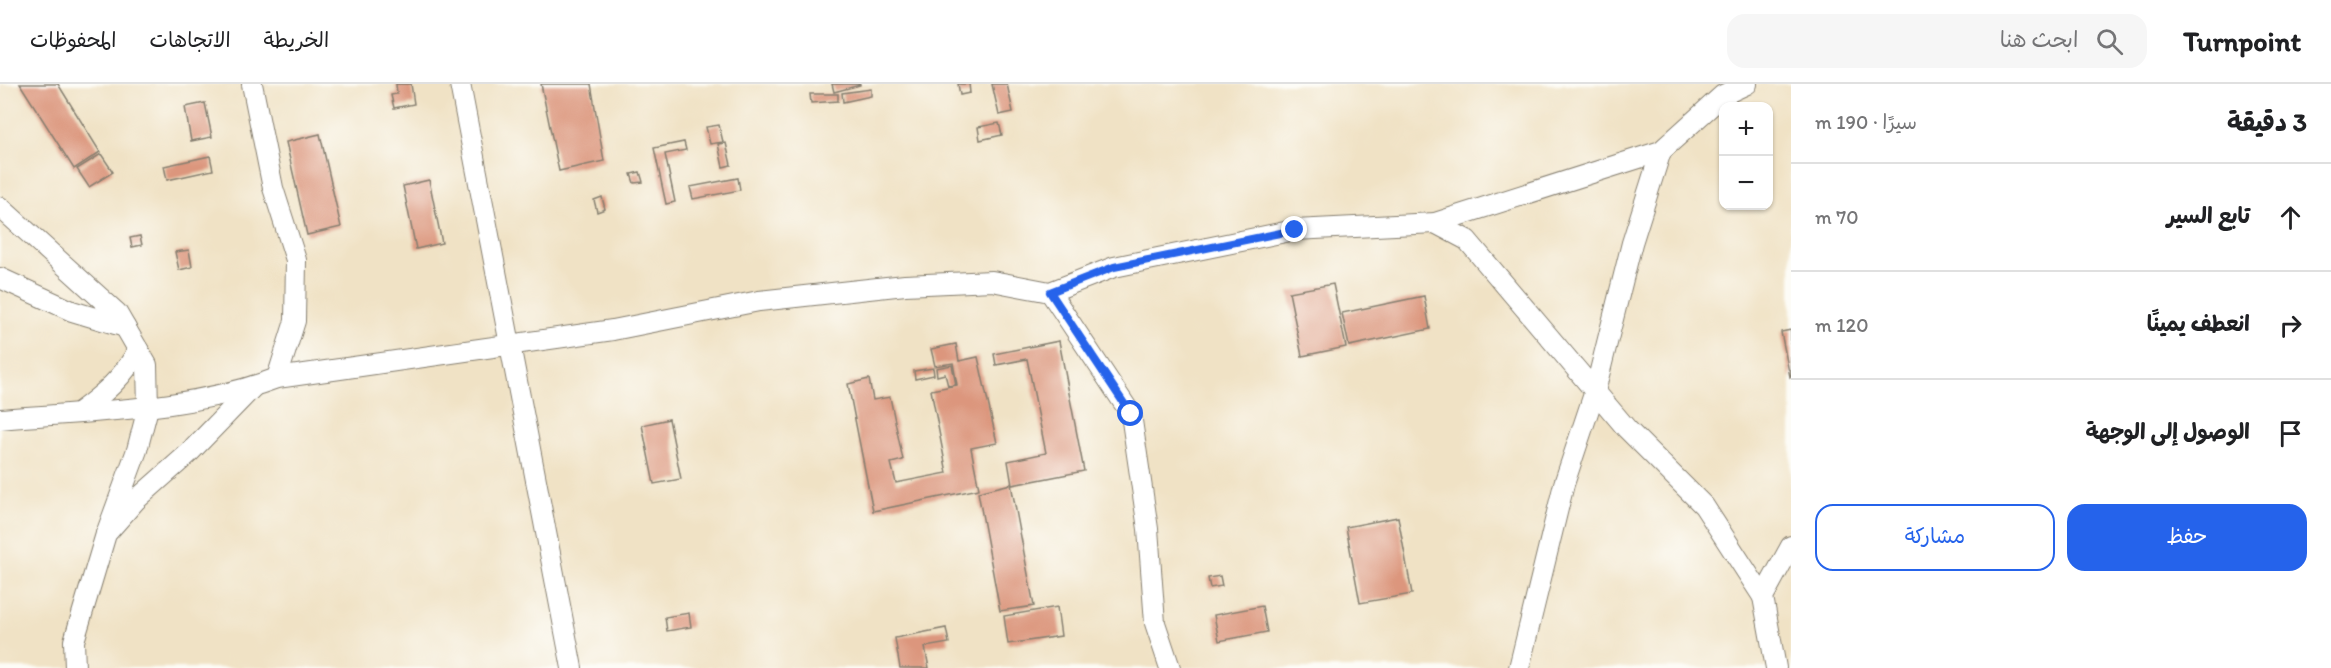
<!DOCTYPE html>
<html lang="ar">
<meta charset="utf-8">
<style>
:root{--surface:#fff;--page:#f6f6f6;--text:#202124;--muted:#757577;--line:#e0e0e0;--accent:#2563eb}
body{margin:0;font-family:Itim,"Playpen Sans Arabic",sans-serif;background:var(--page);color:var(--text);direction:rtl}
.controls{position:absolute;right:18px;top:18px;display:grid;overflow:hidden;border-radius:12px;box-shadow:0 2px 4px #0004}
.controls button{width:54px;height:54px;display:grid;place-items:center;padding:0;border:0;border-bottom:2px solid var(--line);background:var(--surface);color:var(--text);font:30px sans-serif}
.stop{position:absolute;width:18px;height:18px;margin:-14px;border:4px solid #2563eb;border-radius:50%;background:#fff}
.stop.end{background:#2563eb;border-color:#fff;box-shadow:0 2px 6px #0008}
.list{margin:0;padding:0;list-style:none}
h2{display:flex;justify-content:space-between;align-items:center;height:78px;margin:0;padding:0 24px;font-size:26px}
h2 small{font-size:20px;font-weight:400;color:var(--muted)}
.list li{display:grid;grid-template-columns:39px 1fr auto;gap:18px;align-items:center;box-sizing:border-box;height:108px;padding:0 24px;border-top:2px solid var(--line)}
.list b{display:block;font-size:22px;white-space:nowrap}
.list em{font-size:20px;font-style:normal;color:var(--muted)}
.actions{display:flex;gap:12px;padding:18px 24px}
.actions a{flex:1;padding:14px 0;border:2px solid var(--accent);border-radius:18px;text-align:center;font-size:21px;color:var(--accent)}
.actions .main{background:var(--accent);color:#fff}
.icon{flex:none;width:33px;height:33px;fill:none;stroke:currentColor;stroke-width:2;stroke-linecap:round;stroke-linejoin:round}
.map{position:relative;flex:none;width:1791px;height:584px;overflow:hidden;direction:ltr}
header{display:flex;align-items:center;gap:36px;box-sizing:border-box;height:84px;padding:0 30px;background:var(--surface);border-bottom:2px solid var(--line)}
header strong{font-size:28px}
nav{display:flex;gap:33px;margin-inline-start:auto;font-size:21px}
.search{width:420px;height:54px;background:var(--page);display:flex;align-items:center;gap:15px;box-sizing:border-box;padding:0 21px;border-radius:18px;color:var(--muted);font-size:22px}
main{display:flex}
aside{flex:1;background:var(--surface)}
.map>svg:first-child{display:block}
.building{fill:#dc967d}
.lines{fill:none;stroke-linecap:round;stroke-linejoin:round}
.minor-casing{stroke:#867f70;stroke-width:22}
.minor{stroke:#fff;stroke-width:20}
.route{stroke:#2563eb;stroke-width:8}
</style>
<header>
<strong>Turnpoint</strong>
<div class="search"><svg class="icon" aria-label="search" viewBox="0 0 24 24"><circle cx="10" cy="10" r="6"/><path d="M15 15l6 6"/></svg>ابحث هنا</div>
<nav><a>الخريطة</a><a>الاتجاهات</a><a>المحفوظات</a></nav>
</header>
<main>
<aside>
<h2>3 دقيقة<small>سيرًا · 190 m</small></h2>
<ul class="list">
<li><svg class="icon" aria-label="ahead" viewBox="0 0 24 24"><path d="M12 20V5M6 11l6-6 6 6"/></svg><div><b>تابع السير</b></div><em>70 m</em></li>
<li><svg class="icon" aria-label="right" viewBox="0 0 24 24"><path d="M7 20v-9h11M14 6l5 5-5 5"/></svg><div><b>انعطف يمينًا</b></div><em>120 m</em></li>
<li><svg class="icon" aria-label="arrive" viewBox="0 0 24 24"><path d="M6 21V4h12l-3 4 3 4H6"/></svg><div><b>الوصول إلى الوجهة</b></div></li>
</ul>
<div class="actions"><a class="main">حفظ</a><a>مشاركة</a></div>
</aside>
<div class="map">
<svg width="1791" height="584" viewBox="0 0 1791 584">
<rect width="100%" height="100%" fill="#fdfcf7"/>
<filter id="ink" filterUnits="userSpaceOnUse"><feTurbulence type="fractalNoise" baseFrequency=".0167" numOctaves="2"/><feDisplacementMap in="SourceGraphic" scale="12" xChannelSelector="R" yChannelSelector="G"/><feConvolveMatrix kernelMatrix="1 2 1 2 8 2 1 2 1" color-interpolation-filters="sRGB"/></filter>
<filter id="wash" filterUnits="userSpaceOnUse"><feTurbulence type="fractalNoise" baseFrequency=".008" numOctaves="4" result="noise"/><feDisplacementMap in="SourceGraphic" scale="24" xChannelSelector="R" yChannelSelector="G"/><feGaussianBlur stdDeviation="1.35" result="paint"/><feColorMatrix in="noise" values="0 0 0 0 0 0 0 0 0 0 0 0 0 0 0 0 0 1.4 0 .05"/><feComposite in="paint" operator="in"/></filter>
<g filter="url(#wash)">
<rect width="100%" height="100%" fill="#f0e2c5"/>
<g id="blocks">
<g class="building">
<path d="M20 0H58L100 68 74 85Z"/>
<path d="M396 0H411L414 20 394 24 391 11 397 10Z"/>
<path d="M541 0H591L604 77 559 87Z"/>
<path d="M832 0H860V1L834 8Z"/>
<path d="M958 0H969L970 9 960 11Z"/>
<path d="M992 0H1007L1013 28 999 31Z"/>
<path d="M871 5V12L843 18 842 9Z"/>
<path d="M810 10H838V17L811 19Z"/>
<path d="M205 19 212 53 191 57 185 23Z"/>
<path d="M999 39 1002 51 980 56 978 43Z"/>
<path d="M719 41 723 58 710 60 706 43Z"/>
<path d="M320 50 341 143 307 151 286 58Z"/>
<path d="M684 58 686 66 665 70 675 118 666 120 654 64Z"/>
<path d="M726 59 731 81 723 83 718 60Z"/>
<path d="M101 70 113 88 89 103 77 85Z"/>
<path d="M210 72 213 86 167 96 164 82Z"/>
<path d="M640 88 643 98 634 99 631 90Z"/>
<path d="M738 94 740 106 693 115 690 103Z"/>
<path d="M429 96 442 159 416 165 403 102Z"/>
<path d="M602 113 605 125 597 128 594 116Z"/>
<path d="M140 152 142 161 132 163 130 154Z"/>
<path d="M189 166 192 183 179 186 175 168Z"/>
<path d="M1333 200 1346 263 1302 272 1289 208Z"/>
<path d="M1424 212 1430 245 1349 262 1342 229Z"/>
<path d="M1791 246V292L1790 293 1781 248Z"/>
<path d="M1059 257 1084 387 1012 401 1008 377 1046 369 1027 275 996 281 994 270Z"/>
<path d="M956 260 959 277 978 273 997 359 971 364 979 405 873 427 848 300 869 295 873 316 890 313 903 376 891 379 896 399 947 389 931 306 957 301 953 279 935 282 931 265Z"/>
<path d="M952 281 956 301 948 302 945 290 937 292 936 284Z"/>
<path d="M933 284 934 291 915 295 914 287Z"/>
<path d="M669 335 681 395 654 400 642 341Z"/>
<path d="M1011 400 1034 522 1000 527 978 408Z"/>
<path d="M1398 433 1412 510 1360 519 1346 443Z"/>
<path d="M1220 492 1222 502 1210 504 1208 494Z"/>
<path d="M1262 522 1267 548 1219 557 1214 531Z"/>
<path d="M1057 523 1061 552 1008 560 1004 532Z"/>
<path d="M689 529 691 543 667 547 665 533Z"/>
<path d="M946 544 949 559 925 563 929 584H900L895 554Z"/>
</g>
</g>
</g>
<g filter="url(#ink)">
<use href="#blocks" fill-opacity="0" stroke="#867f70" stroke-width="1.5"/>
<g class="lines">
<g class="minor-casing">
<g id="minor">
<path d="M252 0 273 104 296 176 295 237 277 294"/>
<path d="M460 0 572 584"/>
<path d="M0 123 117 229 147 281 148 324 137 366 106 450"/>
<path d="M1435 139 1467 156 1627 345 1704 422 1763 513"/>
<path d="M0 194 72 227 125 243"/>
<path d="M1050 208 1131 330 1148 445 1155 539 1170 584"/>
<path d="M78 329C101 312 126 292 138 265"/>
<path d="M0 335C92 327 189 327 277 294L613 246 759 217 905 201 992 197 1050 208 1114 183 1295 146 1435 139 1661 67 1723 11 1747 0"/>
<path d="M75 584 74 557 106 450 136 416 189 369 254 302"/>
<path d="M1519 584 1564 400 1595 307 1632 159 1661 67"/>
<path d="M1776 584 1763 513 1791 462"/>
</g>
</g>
<use href="#minor" class="minor"/>
</g>
</g>
<g class="lines" filter="url(#ink)">
<path class="route" d="M1131 330 1050 208 1114 183 1295 146"/>
</g>
</svg>
<div class="controls">
<button>+</button>
<button>−</button>
</div>
<div class="stop" style="left:1131px;top:330px"></div>
<div class="stop end" style="left:1295px;top:146px"></div>
</div>
</main>
